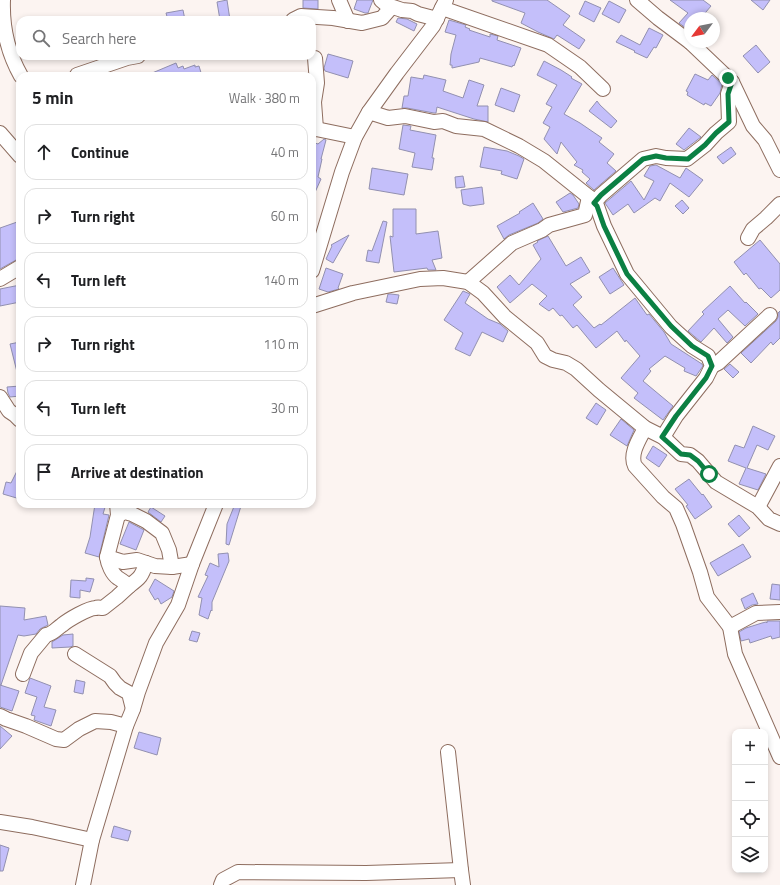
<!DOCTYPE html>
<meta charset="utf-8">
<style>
:root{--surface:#fff;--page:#f6f6f6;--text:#202124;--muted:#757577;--line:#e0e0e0}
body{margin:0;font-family:"Titillium Web",sans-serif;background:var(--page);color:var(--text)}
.controls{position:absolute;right:12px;bottom:12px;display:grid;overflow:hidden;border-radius:8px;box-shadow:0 2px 6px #0003}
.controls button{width:36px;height:36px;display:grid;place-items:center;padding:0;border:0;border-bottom:1px solid var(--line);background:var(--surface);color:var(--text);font:20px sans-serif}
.compass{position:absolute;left:684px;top:12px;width:36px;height:36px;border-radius:50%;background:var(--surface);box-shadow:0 2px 6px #0003;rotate:238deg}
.stop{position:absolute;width:12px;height:12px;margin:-9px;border:3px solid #0b8043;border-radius:50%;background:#fff}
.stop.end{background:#0b8043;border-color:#fff;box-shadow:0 1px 4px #0008}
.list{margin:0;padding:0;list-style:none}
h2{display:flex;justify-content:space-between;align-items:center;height:52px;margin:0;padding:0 16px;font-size:17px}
h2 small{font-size:13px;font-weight:400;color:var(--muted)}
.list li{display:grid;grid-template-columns:26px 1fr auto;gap:12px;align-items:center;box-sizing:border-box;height:56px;margin:0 8px 8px;padding:0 8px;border:1px solid var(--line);border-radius:12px}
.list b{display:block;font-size:15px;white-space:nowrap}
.list em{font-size:13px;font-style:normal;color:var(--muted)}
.icon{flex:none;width:22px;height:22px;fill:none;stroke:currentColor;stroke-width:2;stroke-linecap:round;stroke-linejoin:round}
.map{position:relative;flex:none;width:780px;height:885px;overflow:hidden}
.search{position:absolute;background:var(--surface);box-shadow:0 2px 6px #0003;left:16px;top:16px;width:300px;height:44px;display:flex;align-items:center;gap:10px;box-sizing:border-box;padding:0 14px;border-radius:12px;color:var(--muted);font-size:15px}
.panel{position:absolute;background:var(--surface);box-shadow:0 2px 6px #0003;left:16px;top:72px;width:300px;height:436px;border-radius:12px}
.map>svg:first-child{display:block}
.building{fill:#c4bffa;stroke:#9290b0}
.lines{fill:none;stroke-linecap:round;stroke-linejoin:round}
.minor-casing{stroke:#8e6d5f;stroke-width:16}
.minor{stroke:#fff;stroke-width:14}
.route{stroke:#0b8043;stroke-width:5}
</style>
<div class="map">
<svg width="780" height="885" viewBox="0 0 780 885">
<rect width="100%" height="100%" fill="#fcf4f1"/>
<g class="building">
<path d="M227 0 230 20H220L217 2Z"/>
<path d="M303 0H318V9L303 8Z"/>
<path d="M357 0H373L368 13H365L354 9Z"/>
<path d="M492 0H547L570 16 563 25 585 40 579 49 557 35 554 39 538 32 521 23 525 13 492 1Z"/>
<path d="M670 0H703L711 6 701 18H690V31L679 23 688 13Z"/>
<path d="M751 0H770L763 10Z"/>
<path d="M585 1 601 8 594 22 579 14Z"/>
<path d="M609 1 626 10 619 23 602 14Z"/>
<path d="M183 10 185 20H168L166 13Z"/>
<path d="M398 18 407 19 417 24 414 31 396 22Z"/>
<path d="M449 20 466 25 465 27 470 29 469 30 490 37V34L498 36 497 40 521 48 514 66 513 65 512 67 480 58 479 62 452 68V65H450L451 54 456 35 445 32Z"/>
<path d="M649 28 663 35 656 48 654 47 647 58 634 52 635 51 616 42 621 35 640 45Z"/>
<path d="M756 45 770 62 758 73 743 56Z"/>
<path d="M328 54 353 61 348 78 325 71 324 68Z"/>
<path d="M544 61 561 70 572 77 571 78 582 84 564 114 580 123 602 138 599 142 614 154 607 163 616 171 594 190 586 183 590 179 582 172 583 170 574 165 577 162 561 142 557 154 544 139 550 127 543 123 552 107 546 104 557 85 537 75Z"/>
<path d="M176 63 178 68 183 66 184 69 195 65V67L199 66 202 76H145Z"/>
<path d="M695 74 708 80 712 75 722 84 720 93 711 106 705 103 704 105 687 95 688 92 686 91Z"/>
<path d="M424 75 446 80 443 91 463 98 469 80 484 85 477 106H488V122L474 119 437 107 436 113H434L407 108H402L404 96H408L411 77 423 79Z"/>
<path d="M501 88 520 95 514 112 495 105Z"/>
<path d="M597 101 600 105 617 121 611 128 589 111Z"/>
<path d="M403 125 411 126 410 130 436 135 432 158H434L432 170 412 167 415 153 399 149Z"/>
<path d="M689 128 701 137 684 150 676 144Z"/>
<path d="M324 139 326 140 321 159H322L318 177 321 179 312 199V152L315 143 318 144Z"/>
<path d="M484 147 507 151 519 156 524 159 517 179 501 174 502 171 480 167Z"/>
<path d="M731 147 736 154 723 164 717 157Z"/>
<path d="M656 165 680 178 686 168 703 180 689 197 670 183 660 201 655 198 634 213 628 204 613 215 605 203 631 181 644 200 654 181 644 176 650 166Z"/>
<path d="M372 168 408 174 404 195 369 189Z"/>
<path d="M463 176 465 187 456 188 455 177Z"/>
<path d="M482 187 484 204 470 206 463 204 461 190Z"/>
<path d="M570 193 573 195 579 204 578 208 563 212 556 202Z"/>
<path d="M682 200 689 208 683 214 675 206Z"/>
<path d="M533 203 543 219 538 223 509 235 504 239 497 226 520 213 519 212Z"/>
<path d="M393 209H416V234L438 231 442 258 432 260 436 270H428L427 268 394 272 390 236 393 237Z"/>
<path d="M20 221V259L16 260 0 269V228Z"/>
<path d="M383 221 387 222 379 263 366 261 368 250 372 251Z"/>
<path d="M349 235 333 263 326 259 332 246 331 245Z"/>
<path d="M548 236 566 266 581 257 590 272 570 284 582 297 573 305 594 328 600 324 601 325 635 298 647 315 649 314 664 332 671 344 702 364 703 366 696 376 684 371 685 368 665 356 649 369 651 371 643 381 673 406 663 420 634 398 638 393 621 378 640 356 626 340 625 342 617 331 596 348 577 325 573 328 562 315 560 316 553 308 549 311 539 304 547 296 532 284 510 303 497 287 510 275 519 285 541 259 533 245 538 242 537 241Z"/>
<path d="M760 240 780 264V290L771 298 761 288 759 289 746 273 744 275 734 262Z"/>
<path d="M326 268 343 274 338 288 339 289 328 292 319 289Z"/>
<path d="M613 268 624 285 610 294 599 277Z"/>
<path d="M20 285V302L0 306V289Z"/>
<path d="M730 286 745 303 746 302 758 314 745 326 728 310 718 319 733 337 727 343 714 328 701 342 688 331 704 314 702 312Z"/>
<path d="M463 291 470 294 465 303 488 319 500 324 508 331 503 342 482 332 470 356 455 349 463 333 444 320Z"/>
<path d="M388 294H391L399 295 397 304 386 302Z"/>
<path d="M780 311V338L773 345 771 342 751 363 741 353 776 321 778 317V313Z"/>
<path d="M20 342V372H17L10 344Z"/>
<path d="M730 364 739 372 733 378 724 369Z"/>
<path d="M20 386V396L10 397 8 393 7 387Z"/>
<path d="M596 403 606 410 597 425 586 418Z"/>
<path d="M621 419 634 430 627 446 610 435Z"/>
<path d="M753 426 775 436 768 450 757 445 747 468 766 474 758 490 739 484 746 468 728 461 735 445 744 448Z"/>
<path d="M653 446 667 455 659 467 646 458Z"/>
<path d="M20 465V499L3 494 6 482 11 483Z"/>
<path d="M689 479 702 495 703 494 712 507 695 519 686 506 688 505 675 489Z"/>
<path d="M95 504H106L103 514 109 515 99 557 85 553 90 537Z"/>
<path d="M235 504 241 506 229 545 226 544 227 524Z"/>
<path d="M151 507 165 516 161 522 148 512Z"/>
<path d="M739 515 750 528 739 537 728 524Z"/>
<path d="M129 522 144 530 136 550 120 544Z"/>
<path d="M743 544 751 557 718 576 710 563Z"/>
<path d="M228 553 229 561 212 602V611L211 610 208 619 199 615 202 598 198 597 208 576 205 575 210 563 219 567 218 554Z"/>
<path d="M86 578 94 579 90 592 80 590V598L70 597 71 580 86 581Z"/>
<path d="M155 579 174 591 172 597 161 604 158 598 155 600 149 590Z"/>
<path d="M772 584 780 585V600L770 599Z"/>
<path d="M753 593 758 604 752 605 745 609 741 599Z"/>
<path d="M0 606 25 608 24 620 46 616 48 625 40 629 36 634 24 636 18 635 1 685H0Z"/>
<path d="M767 621H780V637L772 639 771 636 750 643 749 639 741 641 739 632 746 628 762 623 766 622 767 623Z"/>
<path d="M192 631 200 633 197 642 189 640Z"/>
<path d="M73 634V646L70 647 52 648V642L63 635Z"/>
<path d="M30 678 51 686 44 707 56 710 51 726 34 720 35 716 31 715 37 697 25 693Z"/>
<path d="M76 680 85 682 83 694 74 692Z"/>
<path d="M0 685 19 691 12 711 0 707Z"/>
<path d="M0 726 12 736 0 749Z"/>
<path d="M139 732 161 738 157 755 134 748Z"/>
<path d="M114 826 131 831 128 841 111 837Z"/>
<path d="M0 845 9 848 3 871H0Z"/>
</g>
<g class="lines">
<g class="minor-casing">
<g id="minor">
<path d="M3 0C2 27 8 53 21 76"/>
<path d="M339 0 348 21"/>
<path d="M381 0 387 5 402 10 412 11 418 14 437 19"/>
<path d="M637 0 658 18 690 42"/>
<path d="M442 8 548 45 580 67 603 89"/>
<path d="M293 20 301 16 333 18 362 23 382 18 389 10 387 5"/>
<path d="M690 42 732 82 753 126 765 140 780 170"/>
<path d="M315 58 317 83 314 102 316 129"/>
<path d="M77 75 127 58 138 56"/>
<path d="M369 112 388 118 405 116 434 122 443 121 456 126 484 129 519 146 544 161 589 197 594 203 601 195 643 159 656 156 666 158 687 159 705 145 716 133 729 122 728 94 732 82"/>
<path d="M312 130 316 129 355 137"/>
<path d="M0 133 20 156"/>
<path d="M594 203 597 206 604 226 627 274 671 327 692 346 708 356 712 366 706 378 676 416 663 437"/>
<path d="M748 238 753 229 766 218 780 204"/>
<path d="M312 271 342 172 355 137 369 112 397 73 433 26 446 0"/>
<path d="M0 279 20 267"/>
<path d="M468 282 512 243 542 230 549 225 585 215 589 197"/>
<path d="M312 306 353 293 420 279 443 278 468 282 483 293 505 317 537 343 545 356 553 360 566 363 576 369 599 390 645 428 663 437 681 454 690 455 698 461 716 482 758 507 769 519 780 524"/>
<path d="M712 366 718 363 770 315"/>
<path d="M0 397 9 411 15 415 20 420"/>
<path d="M645 428C640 438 629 454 635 466L663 497 676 508 683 524 700 572 707 597 730 627 735 654 780 757"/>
<path d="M758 507 780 466"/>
<path d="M118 515 125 512 132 514 146 521 162 533 169 550 172 567"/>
<path d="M107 557 123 562 137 560 155 566 172 567 192 564"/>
<path d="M129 586C140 578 142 576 146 563"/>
<path d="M730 627 756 613 780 612"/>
<path d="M75 654 110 676 115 683 120 688 129 693 133 709"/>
<path d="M23 674 31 653 46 635C53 634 56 629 62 625 68 620 88 608 96 608 98 607 100 608 103 608L117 597 129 586C124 582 123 581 118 578 112 574 108 564 107 557L118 515 117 504"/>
<path d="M0 716 6 719 26 726 56 739 64 740 79 729 95 721 111 722 126 726"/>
<path d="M448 752 461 870 463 885"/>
<path d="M0 822 32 827 92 840"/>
<path d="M83 885 92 840 112 773 126 726 133 709 138 692 156 643 178 605 192 564 216 504"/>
<path d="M221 885 223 880 238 872 366 873 461 870"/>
</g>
</g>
<use href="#minor" class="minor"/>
</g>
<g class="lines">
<path class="route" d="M709 474 698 461 690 455 681 454 662 437 676 416 706 378 712 366 708 356 692 346 671 326 627 274 604 226 597 206 594 203 601 195 643 159 656 156 666 158 688 159 705 145 716 133 729 122 728 94 732 82 728 78"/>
</g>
</svg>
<div class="controls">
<button>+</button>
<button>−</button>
<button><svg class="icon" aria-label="locate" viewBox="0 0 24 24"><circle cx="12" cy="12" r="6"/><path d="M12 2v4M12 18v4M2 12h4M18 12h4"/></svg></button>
<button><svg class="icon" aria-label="layers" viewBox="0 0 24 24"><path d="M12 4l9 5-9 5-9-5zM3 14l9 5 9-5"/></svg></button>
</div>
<svg class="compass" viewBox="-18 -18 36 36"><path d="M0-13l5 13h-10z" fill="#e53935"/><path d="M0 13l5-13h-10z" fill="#757577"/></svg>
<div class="stop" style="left:709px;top:474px"></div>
<div class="stop end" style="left:728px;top:78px"></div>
<div class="search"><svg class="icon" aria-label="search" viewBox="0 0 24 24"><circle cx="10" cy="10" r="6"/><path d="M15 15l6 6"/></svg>Search here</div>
<section class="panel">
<h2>5 min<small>Walk · 380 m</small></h2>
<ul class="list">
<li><svg class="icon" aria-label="ahead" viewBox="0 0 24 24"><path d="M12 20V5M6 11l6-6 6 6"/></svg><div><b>Continue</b></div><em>40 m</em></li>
<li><svg class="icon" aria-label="right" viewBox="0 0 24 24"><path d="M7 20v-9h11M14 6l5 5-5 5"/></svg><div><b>Turn right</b></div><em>60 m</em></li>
<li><svg class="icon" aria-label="left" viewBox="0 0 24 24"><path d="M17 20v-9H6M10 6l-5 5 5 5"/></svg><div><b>Turn left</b></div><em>140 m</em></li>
<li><svg class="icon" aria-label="right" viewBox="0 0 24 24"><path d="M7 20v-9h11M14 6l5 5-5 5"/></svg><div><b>Turn right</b></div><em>110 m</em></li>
<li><svg class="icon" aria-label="left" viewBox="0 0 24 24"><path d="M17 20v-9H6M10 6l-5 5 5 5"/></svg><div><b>Turn left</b></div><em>30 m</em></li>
<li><svg class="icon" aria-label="arrive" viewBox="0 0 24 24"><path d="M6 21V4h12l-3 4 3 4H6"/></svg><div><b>Arrive at destination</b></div></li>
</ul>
</section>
</div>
